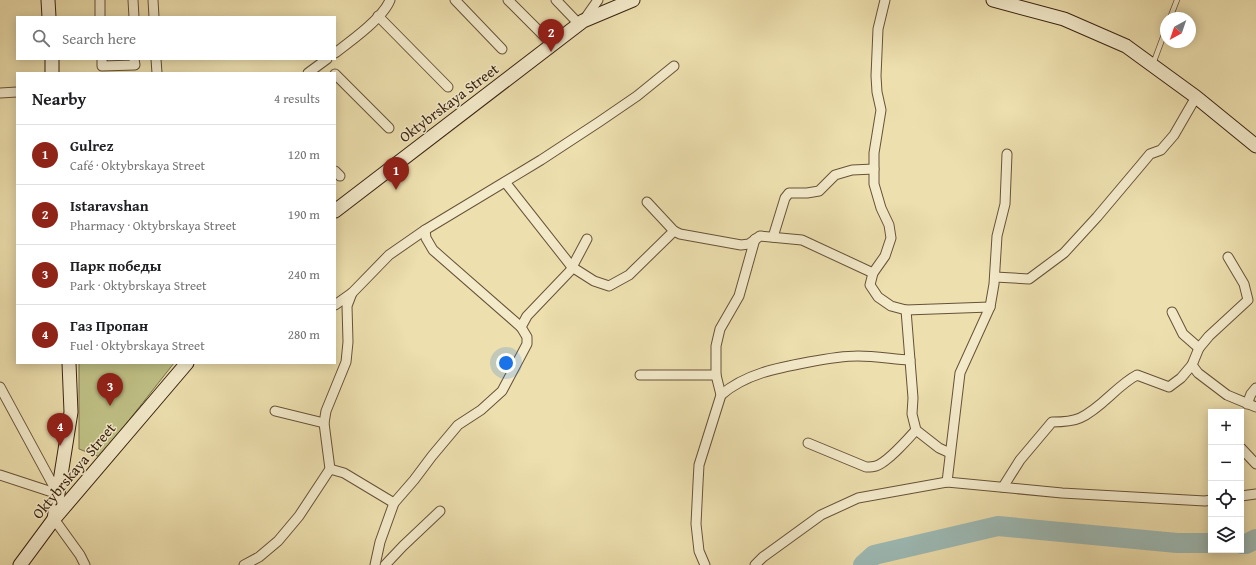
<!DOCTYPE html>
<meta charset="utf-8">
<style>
:root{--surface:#fff;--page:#f6f6f6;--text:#202124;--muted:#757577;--line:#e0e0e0;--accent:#8f2418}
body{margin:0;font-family:"Gentium Book Plus",serif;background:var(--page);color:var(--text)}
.controls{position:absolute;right:12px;bottom:12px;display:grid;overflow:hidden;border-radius:0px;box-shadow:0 2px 10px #0003}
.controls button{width:36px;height:36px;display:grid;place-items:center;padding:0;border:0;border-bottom:1px solid var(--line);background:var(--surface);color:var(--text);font:20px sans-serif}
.compass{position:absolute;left:1160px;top:12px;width:36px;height:36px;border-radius:50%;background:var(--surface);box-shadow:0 2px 10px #0003;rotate:220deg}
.you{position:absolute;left:506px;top:363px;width:14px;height:14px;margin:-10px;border:3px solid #fff;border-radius:50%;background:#1a73e8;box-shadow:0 0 0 6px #1a73e833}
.badge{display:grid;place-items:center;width:26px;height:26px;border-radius:50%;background:var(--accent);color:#fff;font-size:13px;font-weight:700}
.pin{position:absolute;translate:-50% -33px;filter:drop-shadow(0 1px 2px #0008)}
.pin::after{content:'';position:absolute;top:21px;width:14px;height:12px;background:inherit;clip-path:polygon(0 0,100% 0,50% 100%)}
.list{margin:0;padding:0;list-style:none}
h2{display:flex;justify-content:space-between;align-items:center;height:52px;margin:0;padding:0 16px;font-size:17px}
h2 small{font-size:13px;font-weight:400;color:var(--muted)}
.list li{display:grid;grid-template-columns:26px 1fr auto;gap:12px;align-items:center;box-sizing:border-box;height:60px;padding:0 16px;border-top:1px solid var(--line)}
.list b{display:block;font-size:15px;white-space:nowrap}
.list p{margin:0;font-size:13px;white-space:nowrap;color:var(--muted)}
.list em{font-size:13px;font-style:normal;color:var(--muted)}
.icon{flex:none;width:22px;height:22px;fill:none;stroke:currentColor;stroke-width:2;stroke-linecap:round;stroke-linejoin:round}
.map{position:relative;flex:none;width:1256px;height:565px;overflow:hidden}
.search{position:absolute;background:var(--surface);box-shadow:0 2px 10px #0003;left:16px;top:16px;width:320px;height:44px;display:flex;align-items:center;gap:10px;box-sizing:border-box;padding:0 14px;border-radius:0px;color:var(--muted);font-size:15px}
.panel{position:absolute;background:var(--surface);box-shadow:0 2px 10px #0003;left:16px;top:72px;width:320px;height:292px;border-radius:0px}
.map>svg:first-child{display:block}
.green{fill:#bfc085;stroke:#7c724b}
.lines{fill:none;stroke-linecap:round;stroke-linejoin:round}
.river{stroke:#9dbab5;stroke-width:20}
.lane-casing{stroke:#675238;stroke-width:6}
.street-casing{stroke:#675238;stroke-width:11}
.secondary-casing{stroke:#3a2311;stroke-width:15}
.lane{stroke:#f3eaca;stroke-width:4.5}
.street{stroke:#f3eaca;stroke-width:9}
.secondary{stroke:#f3eaca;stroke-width:13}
.labels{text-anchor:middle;stroke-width:3;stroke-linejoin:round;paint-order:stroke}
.street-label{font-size:15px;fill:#3a2311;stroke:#f3eaca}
</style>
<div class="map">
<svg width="1256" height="565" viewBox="0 0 1256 565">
<rect width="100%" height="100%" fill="#eddfae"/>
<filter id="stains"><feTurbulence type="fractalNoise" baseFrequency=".005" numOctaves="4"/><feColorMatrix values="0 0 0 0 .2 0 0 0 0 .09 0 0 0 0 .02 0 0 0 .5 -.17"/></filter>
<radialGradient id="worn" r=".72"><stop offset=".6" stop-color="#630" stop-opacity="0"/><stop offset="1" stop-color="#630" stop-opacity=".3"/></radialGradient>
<path class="green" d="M79 363H174L100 457 79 449Z"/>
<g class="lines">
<g class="river">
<path d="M1241 544H1246L1256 539"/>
<path d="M863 565 874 555 998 526 1177 543H1211"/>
</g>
<g class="lane-casing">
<g id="lane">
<path d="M1170 18 1177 0"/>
<path d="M1153 64 1166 29"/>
</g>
</g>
<g class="street-casing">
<g id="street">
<path d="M100 0V17"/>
<path d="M133 0 134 17"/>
<path d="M153 0 154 17"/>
<path d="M455 0 502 49"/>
<path d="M508 0 552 44"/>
<path d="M556 0 579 24"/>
<path d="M885 0 878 29 876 76 877 92 881 110 874 153V184L881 208 889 225 891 238 885 256 873 273 870 285 878 297 891 306 906 310 990 307"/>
<path d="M378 16 448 87"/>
<path d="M584 20 598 0"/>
<path d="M335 53C351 41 383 18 390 0"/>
<path d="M102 59V66L135 65 134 59"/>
<path d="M156 59 157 73"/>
<path d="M308 73 327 59"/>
<path d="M335 74 389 128"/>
<path d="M0 93 17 92"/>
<path d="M335 171 340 176"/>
<path d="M505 182 572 267 594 281 609 286 629 275 674 231 680 234 741 245 749 244 760 236 802 240 873 273"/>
<path d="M647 202 674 231"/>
<path d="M425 230 426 238 433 250 521 327"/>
<path d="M773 237 785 198 789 193H807L819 191 835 175 852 170 874 169"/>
<path d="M995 277 1029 279 1064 253 1097 217 1140 166 1150 154 1161 150 1174 135 1196 97"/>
<path d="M335 305 352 293"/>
<path d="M906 310 913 398 912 414 916 430 939 448 950 453"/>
<path d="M1172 312 1183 334 1199 348"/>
<path d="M1192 365 1198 373 1227 395 1256 407"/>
<path d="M640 375H716"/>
<path d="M0 387 58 494"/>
<path d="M721 395C745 374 777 368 809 362 825 359 842 356 858 356 875 356 893 359 910 360"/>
<path d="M1247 404 1251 394 1256 388"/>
<path d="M275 411 324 423"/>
<path d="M808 443 866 467C869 467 873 467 876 466 888 462 907 440 916 430"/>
<path d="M1241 448 1256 464"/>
<path d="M330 469 344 473 394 503"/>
<path d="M0 475 58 494"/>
<path d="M947 482 960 373 990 307 994 284 997 236 1005 204 1007 154"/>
<path d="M1003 487 1020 460 1052 422C1061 422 1071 422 1080 418 1102 408 1116 386 1137 375L1169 387 1181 378 1192 365 1199 348 1209 336 1248 300 1244 284 1228 257"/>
<path d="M1241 496 1256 494"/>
<path d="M54 519 80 555 85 565"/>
<path d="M244 565 259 557 278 541 299 516 330 469 324 423 326 411 346 362 348 342 347 306 352 293 389 255 425 230 541 160 599 122 637 96 674 66"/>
<path d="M375 565 380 542 394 503 414 480 432 456 458 425 481 410 502 391 527 344V337L521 327 527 316 570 271 587 239"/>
<path d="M385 565 403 546 440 511"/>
<path d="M705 565 699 551 696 524 698 483 699 465 721 395 716 375V346L720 329 739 296 755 239"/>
<path d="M755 565 763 557 821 515 858 498 947 482 1062 493 1205 501 1211 500"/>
</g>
</g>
<g class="secondary-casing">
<g id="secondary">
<path d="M48 0 49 17"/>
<path d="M993 0 1064 19 1126 46 1196 97 1256 146"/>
<path d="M52 59V73"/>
<path d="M335 211 583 21 633 0"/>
<path d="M54 519 71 412 69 363"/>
<path d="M20 565 54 519 187 363"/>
</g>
</g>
<use href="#lane" class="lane"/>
<use href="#street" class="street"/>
<use href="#secondary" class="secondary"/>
</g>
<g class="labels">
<g class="street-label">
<text transform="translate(449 103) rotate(-37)" y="5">Oktybrskaya Street</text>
<text transform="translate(74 471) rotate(-50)" y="5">Oktybrskaya Street</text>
</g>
</g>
<rect width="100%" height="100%" filter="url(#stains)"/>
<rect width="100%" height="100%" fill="url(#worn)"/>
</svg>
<div class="controls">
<button>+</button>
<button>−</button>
<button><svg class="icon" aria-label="locate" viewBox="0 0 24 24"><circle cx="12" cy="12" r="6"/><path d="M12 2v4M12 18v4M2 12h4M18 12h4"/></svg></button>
<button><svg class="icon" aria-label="layers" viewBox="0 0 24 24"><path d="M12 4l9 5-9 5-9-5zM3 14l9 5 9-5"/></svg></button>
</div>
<svg class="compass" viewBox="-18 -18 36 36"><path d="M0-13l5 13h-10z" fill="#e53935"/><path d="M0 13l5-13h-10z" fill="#757577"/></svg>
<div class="you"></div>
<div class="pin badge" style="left:396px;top:190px">1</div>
<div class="pin badge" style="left:551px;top:52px">2</div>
<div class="pin badge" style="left:110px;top:406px">3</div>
<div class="pin badge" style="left:60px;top:446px">4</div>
<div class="search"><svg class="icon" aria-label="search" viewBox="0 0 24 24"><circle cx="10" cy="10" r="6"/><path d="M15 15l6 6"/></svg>Search here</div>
<section class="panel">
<h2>Nearby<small>4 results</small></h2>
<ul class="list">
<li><span class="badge">1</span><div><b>Gulrez</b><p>Café · Oktybrskaya Street</p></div><em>120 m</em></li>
<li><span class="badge">2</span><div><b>Istaravshan</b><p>Pharmacy · Oktybrskaya Street</p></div><em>190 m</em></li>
<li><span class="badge">3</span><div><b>Парк победы</b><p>Park · Oktybrskaya Street</p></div><em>240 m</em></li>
<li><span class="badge">4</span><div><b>Газ Пропан</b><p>Fuel · Oktybrskaya Street</p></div><em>280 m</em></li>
</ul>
</section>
</div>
